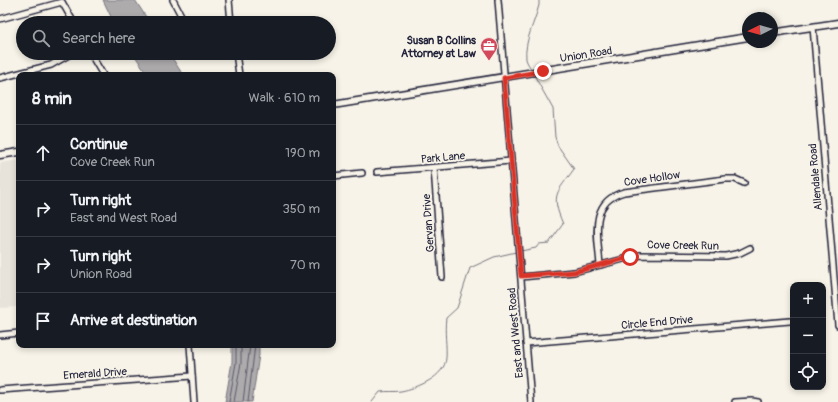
<!DOCTYPE html>
<meta charset="utf-8">
<style>
:root{--surface:#171b24;--page:#20242c;--text:#f1f3f6;--muted:#9ea1a6;--line:#363941}
body{margin:0;font-family:Pangolin,sans-serif;background:var(--page);color:var(--text)}
.controls{position:absolute;right:12px;bottom:12px;display:grid;overflow:hidden;border-radius:8px;box-shadow:0 2px 6px #0003}
.controls button{width:36px;height:36px;display:grid;place-items:center;padding:0;border:0;border-bottom:1px solid var(--line);background:var(--surface);color:var(--text);font:20px sans-serif}
.compass{position:absolute;left:742px;top:12px;width:36px;height:36px;border-radius:50%;background:var(--surface);box-shadow:0 2px 6px #0003;rotate:265deg}
.stop{position:absolute;width:12px;height:12px;margin:-9px;border:3px solid #d93025;border-radius:50%;background:#fff}
.stop.end{background:#d93025;border-color:#fff;box-shadow:0 1px 4px #0008}
.list{margin:0;padding:0;list-style:none}
h2{display:flex;justify-content:space-between;align-items:center;height:52px;margin:0;padding:0 16px;font-size:17px}
h2 small{font-size:13px;font-weight:400;color:var(--muted)}
.list li{display:grid;grid-template-columns:26px 1fr auto;gap:12px;align-items:center;box-sizing:border-box;height:56px;padding:0 16px;border-top:1px solid var(--line)}
.list b{display:block;font-size:15px;white-space:nowrap}
.list p{margin:0;font-size:13px;white-space:nowrap;color:var(--muted)}
.list em{font-size:13px;font-style:normal;color:var(--muted)}
.icon{flex:none;width:22px;height:22px;fill:none;stroke:currentColor;stroke-width:2;stroke-linecap:round;stroke-linejoin:round}
.map{position:relative;flex:none;width:838px;height:402px;overflow:hidden}
.search{position:absolute;background:var(--surface);box-shadow:0 2px 6px #0003;left:16px;top:16px;width:320px;height:44px;display:flex;align-items:center;gap:10px;box-sizing:border-box;padding:0 14px;border-radius:22px;color:var(--muted);font-size:15px}
.panel{position:absolute;background:var(--surface);box-shadow:0 2px 6px #0003;left:16px;top:72px;width:320px;height:276px;border-radius:8px}
.map>svg:first-child{display:block}
.built{fill:#e7e3db}
.water{fill:#aeabad;stroke:#76747f}
.lines{fill:none;stroke-linecap:round;stroke-linejoin:round}
.shore{stroke:#5a5969;stroke-width:1}
.stream{stroke:#76747f;stroke-width:1}
.minor-casing{stroke:#22223b;stroke-width:8}
.major-casing{stroke:#22223b;stroke-width:9}
.minor{stroke:#f7f3e8;stroke-width:5}
.major{stroke:#f7f3e8;stroke-width:6}
.route{stroke:#d93025;stroke-width:5}
.labels{text-anchor:middle;stroke-width:3.5;stroke-linejoin:round;paint-order:stroke}
.poi-label{font-size:11px;font-weight:bold;fill:#22223b;stroke:#f7f3e8;text-anchor:end}
.street-label{font-size:11px;fill:#22223b;stroke:#f7f3e8}
</style>
<div class="map">
<svg width="838" height="402" viewBox="0 0 838 402">
<rect width="100%" height="100%" fill="#f7f3e8"/>
<filter id="ink" filterUnits="userSpaceOnUse"><feTurbulence type="fractalNoise" baseFrequency=".025" numOctaves="2"/><feDisplacementMap in="SourceGraphic" scale="8" xChannelSelector="R" yChannelSelector="G"/><feConvolveMatrix kernelMatrix="1 2 1 2 8 2 1 2 1" color-interpolation-filters="sRGB"/></filter>
<g filter="url(#ink)">
<path class="built" d="M19 160V307L0 308V163Z"/>
<g class="water">
<path d="M103 0H135L150 23H114Z"/>
<path d="M133 53H169L183 75H148Z"/>
<path d="M232 345H259V355L252 402H225L232 362Z"/>
</g>
<g class="lines">
<g class="shore">
<path d="M229 402 236 363V345"/>
<path d="M234 402 241 363V345"/>
<path d="M243 402 250 345"/>
<path d="M248 402 255 345"/>
</g>
<g class="stream">
<path d="M532 70C530 67 527 63 526 59 524 41 535 22 539 5V0"/>
<path d="M521 251 536 248 539 244 549 243 563 224C550 194 557 193 574 169L558 146 555 137 553 109 534 75"/>
<path d="M372 402 380 392C387 391 395 392 401 391 417 388 445 377 446 358 447 345 444 332 446 318L457 308 470 268 494 257 516 252"/>
</g>
<g class="minor-casing">
<g id="minor">
<path d="M173 0 185 23"/>
<path d="M229 0 231 23"/>
<path d="M498 0 531 402"/>
<path d="M0 19 62 2 74 23"/>
<path d="M813 27 838 325"/>
<path d="M90 53 103 75"/>
<path d="M236 53 239 75"/>
<path d="M0 78 51 65 72 53"/>
<path d="M434 168 442 277"/>
<path d="M377 172 511 161"/>
<path d="M333 176 362 173"/>
<path d="M600 265C598 237 588 202 624 192L725 179H735L744 183"/>
<path d="M521 277 574 272 639 255 726 256 740 253 750 248"/>
<path d="M0 335 19 333"/>
<path d="M526 343 790 321"/>
<path d="M190 345 194 402"/>
<path d="M0 390 192 376"/>
<path d="M735 402 752 401 758 402"/>
</g>
</g>
<g class="major-casing">
<g id="major">
<path d="M772 33 838 23"/>
<path d="M333 105 748 37"/>
<path d="M0 155 19 152"/>
</g>
</g>
<use href="#minor" class="minor"/>
<use href="#major" class="major"/>
</g>
</g>
<g class="lines" filter="url(#ink)">
<path class="route" d="M543 71 504 78 521 276 574 272 630 257"/>
</g>
<defs>
<g id="office-pin" transform="scale(0.9)"><path d="M0 17L-7.5 6A9.5 9.5 0 1 1 7.5 6Z" fill="#d1495b" stroke="#f7f3e8"/><path d="M-6-3h4V-5.5h4V-3h4V5H-6ZM-1-4.5V-3h2v-1.5ZM-6 0V1H6V0Z" fill="#fff"/></g>
</defs>
<g fill-rule="evenodd">
<use href="#office-pin" x="489" y="46"/>
</g>
<g class="labels">
<g class="poi-label">
<text x="476" y="44">Susan B Collins<tspan x="476" dy="13">Attorney at Law</tspan></text>
</g>
<g class="street-label">
<text transform="translate(586 54) rotate(-9)" y="4">Union Road</text>
<text transform="translate(443 157) rotate(-5)" y="4">Park Lane</text>
<text transform="translate(815 177) rotate(-95)" y="4">Allendale Road</text>
<text transform="translate(652 178) rotate(-8)" y="4">Cove Hollow</text>
<text transform="translate(428 223) rotate(-94)" y="4">Gervan Drive</text>
<text transform="translate(683 245) rotate(1)" y="4">Cove Creek Run</text>
<text transform="translate(657 322) rotate(-5)" y="4">Circle End Drive</text>
<text transform="translate(515 333) rotate(-95)" y="4">East and West Road</text>
<text transform="translate(95 373) rotate(-4)" y="4">Emerald Drive</text>
</g>
</g>
</svg>
<div class="controls">
<button>+</button>
<button>−</button>
<button><svg class="icon" aria-label="locate" viewBox="0 0 24 24"><circle cx="12" cy="12" r="6"/><path d="M12 2v4M12 18v4M2 12h4M18 12h4"/></svg></button>
</div>
<svg class="compass" viewBox="-18 -18 36 36"><path d="M0-13l5 13h-10z" fill="#e53935"/><path d="M0 13l5-13h-10z" fill="#9ea1a6"/></svg>
<div class="stop" style="left:630px;top:257px"></div>
<div class="stop end" style="left:543px;top:71px"></div>
<div class="search"><svg class="icon" aria-label="search" viewBox="0 0 24 24"><circle cx="10" cy="10" r="6"/><path d="M15 15l6 6"/></svg>Search here</div>
<section class="panel">
<h2>8 min<small>Walk · 610 m</small></h2>
<ul class="list">
<li><svg class="icon" aria-label="ahead" viewBox="0 0 24 24"><path d="M12 20V5M6 11l6-6 6 6"/></svg><div><b>Continue</b><p>Cove Creek Run</p></div><em>190 m</em></li>
<li><svg class="icon" aria-label="right" viewBox="0 0 24 24"><path d="M7 20v-9h11M14 6l5 5-5 5"/></svg><div><b>Turn right</b><p>East and West Road</p></div><em>350 m</em></li>
<li><svg class="icon" aria-label="right" viewBox="0 0 24 24"><path d="M7 20v-9h11M14 6l5 5-5 5"/></svg><div><b>Turn right</b><p>Union Road</p></div><em>70 m</em></li>
<li><svg class="icon" aria-label="arrive" viewBox="0 0 24 24"><path d="M6 21V4h12l-3 4 3 4H6"/></svg><div><b>Arrive at destination</b></div></li>
</ul>
</section>
</div>
